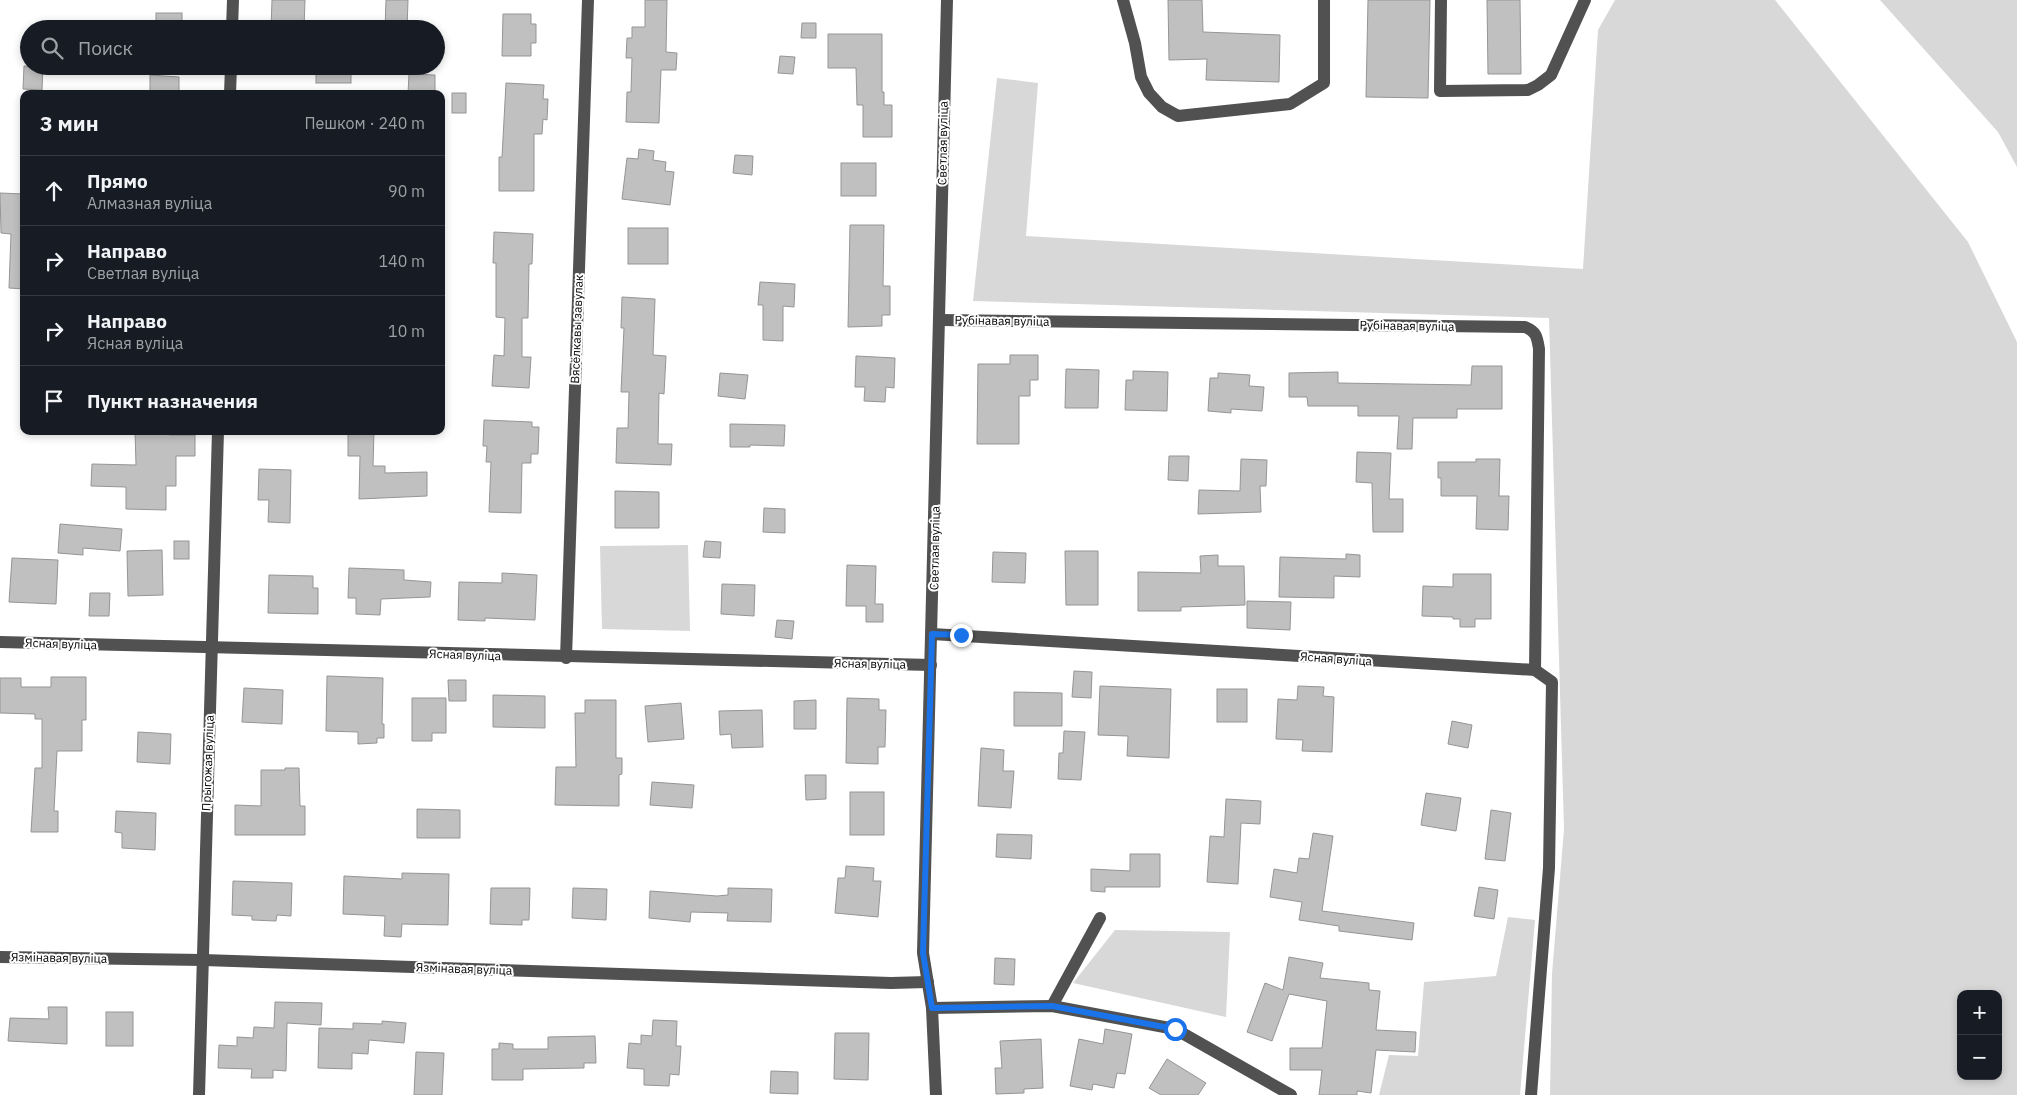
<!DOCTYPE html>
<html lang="ru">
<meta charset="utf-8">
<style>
:root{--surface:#171b24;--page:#242831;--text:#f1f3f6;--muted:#9ea1a6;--line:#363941}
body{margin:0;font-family:"IBM Plex Sans",sans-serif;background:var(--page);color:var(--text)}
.controls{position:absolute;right:15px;bottom:15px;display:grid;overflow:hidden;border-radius:10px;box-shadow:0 2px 8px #0003}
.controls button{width:45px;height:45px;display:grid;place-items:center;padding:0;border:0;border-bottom:1px solid var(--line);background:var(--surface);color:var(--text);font:25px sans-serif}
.stop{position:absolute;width:15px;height:15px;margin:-11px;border:4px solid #1a73e8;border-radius:50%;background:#fff}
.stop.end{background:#1a73e8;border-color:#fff;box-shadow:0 1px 5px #0008}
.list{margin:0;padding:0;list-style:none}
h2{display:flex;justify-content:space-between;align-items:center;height:65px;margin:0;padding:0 20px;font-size:21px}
h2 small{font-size:16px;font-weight:400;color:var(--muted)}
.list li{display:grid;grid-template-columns:32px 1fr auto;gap:15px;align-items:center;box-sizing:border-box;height:70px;padding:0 20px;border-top:1px solid var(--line)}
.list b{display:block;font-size:19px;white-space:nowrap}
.list p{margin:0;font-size:16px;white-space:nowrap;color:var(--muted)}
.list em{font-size:16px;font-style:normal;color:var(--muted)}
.icon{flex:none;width:28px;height:28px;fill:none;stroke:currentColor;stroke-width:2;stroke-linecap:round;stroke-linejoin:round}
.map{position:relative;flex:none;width:2017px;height:1095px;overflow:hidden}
.search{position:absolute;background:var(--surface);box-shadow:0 2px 8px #0003;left:20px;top:20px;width:425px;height:55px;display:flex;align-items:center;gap:12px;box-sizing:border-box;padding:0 18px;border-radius:28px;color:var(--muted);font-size:19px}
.panel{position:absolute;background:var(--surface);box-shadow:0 2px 8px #0003;left:20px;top:90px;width:425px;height:345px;border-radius:10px}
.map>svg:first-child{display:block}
.green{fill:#d8d8d8;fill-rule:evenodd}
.building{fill:#c0c0c0;stroke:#959595}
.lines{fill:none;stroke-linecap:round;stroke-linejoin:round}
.minor{stroke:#515151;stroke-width:12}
.route{stroke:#1a73e8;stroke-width:6}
.labels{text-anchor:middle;stroke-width:4;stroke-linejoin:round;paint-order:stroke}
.street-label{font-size:12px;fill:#000;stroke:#fff}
</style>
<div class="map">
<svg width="2017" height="1095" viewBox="0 0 2017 1095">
<rect width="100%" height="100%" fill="#fff"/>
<g class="green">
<path d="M1615 0H1775L1968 242 2017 342V1095H1550L1552 974 1564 829 1549 318 973 301 997 78 1038 83 1026 236 1583 269 1598 30ZM1961 994H1998V1076H1961Z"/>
<path d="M1880 0H2017V167L1998 132Z"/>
<path d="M688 545 690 631 602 629 600 546Z"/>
<path d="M1508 917 1535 920 1520 1095H1379L1389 1055 1418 1056 1424 982 1496 976Z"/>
<path d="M1115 930 1230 932 1226 1017 1073 983Z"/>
</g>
<g class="building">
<path d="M272 0H305L304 29H271Z"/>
<path d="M386 0H408L407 29H385Z"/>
<path d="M645 0H667L666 52 677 53 676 70H661L659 123 626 122 627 92H631L632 58H626L627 38H632V27H645Z"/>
<path d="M1168 0H1202L1203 32 1280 35 1279 82 1206 80 1207 59 1169 60Z"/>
<path d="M1368 0H1430L1428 98 1366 97Z"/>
<path d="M1487 0H1520L1521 74H1488Z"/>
<rect x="156" y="13" width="26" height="16"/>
<path d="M503 14H531V24H536V43H531V56H502Z"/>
<path d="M802 23H816V38H801Z"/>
<path d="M828 34H882V92H884V105H892V137H863V105H857L856 68H828Z"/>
<path d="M780 56 795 57 793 74 778 73Z"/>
<path d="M24 66H43L42 90 23 89Z"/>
<rect x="316" y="69" width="35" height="14"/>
<path d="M409 74 435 75V94H408Z"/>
<path d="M150 75 179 77V94H150Z"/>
<path d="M506 83 544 85 543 99H548L547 120 543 119 542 134H534V191H499V157H502Z"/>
<rect x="452" y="93" width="14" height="20"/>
<path d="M639 149 654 151 653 160 666 162 665 171 674 172 670 205 622 199 627 158 638 159Z"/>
<path d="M735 155 753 156 752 175 733 173Z"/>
<rect x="841" y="163" width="35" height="33"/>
<path d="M0 193 24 194V289L9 288 11 234 1 233Z"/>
<path d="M850 225H884L883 286H890V315H882V326L848 327Z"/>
<rect x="628" y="228" width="40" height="36"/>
<path d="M494 232 533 234 532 264H529L528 318H522V357H531L529 388 492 386 494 355 504 356 505 318 496 317V263H493Z"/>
<path d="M760 282 795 284 794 307 783 306V341L763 340V305H758Z"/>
<path d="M622 297 655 299 653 355 666 356 664 394 659 393 658 444H672L671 465 616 463 617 428H628L629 392H621L624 328H621Z"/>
<path d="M1010 355H1038V380H1030V396H1019V444H977L978 364H1010Z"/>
<path d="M856 356 895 358 894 388 886 387 885 402 864 401 865 387H855Z"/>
<path d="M1472 366H1502V409H1457V418H1413L1412 449H1397L1399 416H1358V406H1308L1307 397H1289V373L1338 372V383L1471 385Z"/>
<path d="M1066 369 1099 370 1098 408H1065Z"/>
<path d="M1133 371 1168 372 1167 411 1125 410 1126 380H1133Z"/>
<path d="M720 373 748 375 745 399 718 396Z"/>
<path d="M1218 373 1250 375 1249 386 1264 387 1262 411 1231 409V413L1208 411 1210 378H1218Z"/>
<path d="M484 420 532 422V427H539L538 454H531V463H522L521 513 489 512 491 462H486L487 446H483Z"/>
<path d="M730 424 785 425 784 446 750 445V447H730Z"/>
<path d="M135 431H169V435H195V456H176V486H166V510L126 509V487L91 486 92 464 136 465Z"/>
<path d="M348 431H374L373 466H385V473L427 472V496L359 499 360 456H348Z"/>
<path d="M1357 452 1391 453 1389 499H1403V532H1373L1372 483 1356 482Z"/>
<path d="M1169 456H1189L1188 481 1168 480Z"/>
<path d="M1241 459 1267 460 1266 486H1260L1261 512 1198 514 1199 490 1240 491Z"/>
<path d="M1476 459H1500L1499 496H1509L1508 530 1476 529 1477 496H1441V478H1438V462H1476Z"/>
<path d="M259 469 291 470 290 523 268 522 269 500H258Z"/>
<path d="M615 491 659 492V528H615Z"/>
<path d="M764 508 785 509V533L763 532Z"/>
<path d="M60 524 122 529 120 551 83 548V555L58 553Z"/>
<rect x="174" y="541" width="15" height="18"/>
<path d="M705 541 721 542 720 558 703 557Z"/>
<path d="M162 550 163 595 128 596 127 551Z"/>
<path d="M1065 551H1098V605H1066Z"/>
<path d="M993 552 1026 553 1025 583 992 582Z"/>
<path d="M1346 554 1360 555V577L1334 576V598L1279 597 1280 557 1346 559Z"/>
<path d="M1218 555V566H1244L1245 605 1181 607V611H1138V572L1201 573 1200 556Z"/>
<path d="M12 558 58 560 56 604 9 602Z"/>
<path d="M847 565 876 566 875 604H883V622H866V606H846Z"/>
<path d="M349 568 404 570V580L431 582 430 597 381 599 380 615 356 614V598H348Z"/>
<path d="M502 573 537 575 535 620 485 618V621L458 620 459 582 502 583Z"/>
<path d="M1453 574H1491V619H1475V627H1460V619H1453V617L1422 616 1423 586 1453 587Z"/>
<path d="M269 575 313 576V588H318V614L268 613Z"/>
<path d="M722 584 755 585 754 616 721 614Z"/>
<path d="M90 593H110L109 616H89Z"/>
<path d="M1247 601 1291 602 1290 630 1247 628Z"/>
<path d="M777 620 794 621 792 639 775 637Z"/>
<path d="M1074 671 1092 672 1091 698 1072 697Z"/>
<path d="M327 676 383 678 382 724H384V738H377V743L358 744V732L326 731Z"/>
<path d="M51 677H86V720H82V751H57L54 811H58V832H31L35 768H42V719H35V714L0 713V678H21V687H51Z"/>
<path d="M448 680H466V701H449Z"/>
<path d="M1100 686 1171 689 1169 758 1127 756 1128 736 1098 735Z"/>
<path d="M1298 686 1324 687 1323 696 1334 697 1332 752 1302 751 1303 740 1276 739 1278 699 1297 700Z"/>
<path d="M244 688 283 690 282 724 242 722Z"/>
<rect x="1217" y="689" width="30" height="33"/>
<path d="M1014 692 1062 693V726H1014Z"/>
<path d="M493 695 545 696V728L493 727Z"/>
<path d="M412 698H446V733H432V741H412Z"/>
<path d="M847 698 879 699V710H886L885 747H878V764L846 763Z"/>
<path d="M585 700H616V758H622V774L619 775V806L555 805 556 767H576L575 713H585Z"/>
<path d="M816 700V729H794V701Z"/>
<path d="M681 703 684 739 648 742 645 706Z"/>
<path d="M762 710 763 747 732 748 731 734 720 735 719 711Z"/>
<path d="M1452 721 1472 725 1468 748 1448 744Z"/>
<path d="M1064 731 1085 732 1081 780 1058 779 1059 753H1063Z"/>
<path d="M138 732 171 734 170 764 137 762Z"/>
<path d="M981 748 1004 750 1003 771H1014L1011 808 978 806Z"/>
<path d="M285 768H299L300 806H305V835H235V805L261 806V770H285Z"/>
<path d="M805 775H826V799L806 800Z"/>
<path d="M652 782 694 785 692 808 650 805Z"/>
<rect x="850" y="792" width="34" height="43"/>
<path d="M1426 793 1461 798 1456 831 1421 825Z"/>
<path d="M1226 799 1261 801 1260 824 1241 823 1238 884 1207 882 1210 836 1224 837Z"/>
<path d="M417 809 460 810V838H417Z"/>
<path d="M1491 810 1511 813 1505 861 1485 859Z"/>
<path d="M116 811 156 813 155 850 122 848V833L115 832Z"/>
<path d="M1313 833 1333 836 1322 911 1414 923 1412 940 1339 931V926L1299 920 1302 902 1270 897 1274 869 1297 873 1299 858 1309 859Z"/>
<path d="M997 834 1032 835 1031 859 996 857Z"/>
<path d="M1130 854H1160V887H1105V892L1091 891V869L1130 871Z"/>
<path d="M846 866 874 868 873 881H881L878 917 835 913 838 878H845Z"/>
<path d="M402 873 449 874 448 925 402 924 401 937 384 936 385 916 343 914 344 876 402 879Z"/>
<path d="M233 881 292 883 291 916 277 915 276 921 252 920V916L232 915Z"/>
<path d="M1479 887 1498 890 1494 919 1474 916Z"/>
<path d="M491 888H530L529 920H522V925L490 924Z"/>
<path d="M573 888 607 889 606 920 572 918Z"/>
<path d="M728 888 772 889 771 922 727 921 728 913 691 912 690 922 649 918 650 891 717 896 728 895Z"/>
<path d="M1289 957 1323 963 1320 978 1369 983V990L1380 991 1376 1030 1416 1032 1415 1052 1376 1050 1371 1093 1357 1091V1095H1319L1322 1070H1290V1048H1322L1327 1001 1289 994 1272 1041 1247 1032 1265 983 1283 990Z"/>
<path d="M995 958 1015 959 1014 985 994 984Z"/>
<path d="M275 1002 322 1003 321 1025 287 1023 286 1071 273 1070V1078H251L252 1069 218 1068 219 1045 237 1046V1037L253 1038 254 1027 274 1028Z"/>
<path d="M48 1007H67V1044L8 1041 10 1018 49 1019Z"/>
<rect x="106" y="1012" width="27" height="34"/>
<path d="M653 1020 677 1021 676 1046H681L679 1075 670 1074 669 1086 644 1085V1069L627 1068 629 1043 641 1044V1035L652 1036Z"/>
<path d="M382 1021 406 1023 404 1043 369 1040 368 1054 352 1053V1069L318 1068 319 1028 353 1029V1023L382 1024Z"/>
<path d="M1105 1029 1132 1034 1125 1074 1117 1073 1114 1088 1093 1084 1092 1090 1070 1086 1079 1039 1103 1044Z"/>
<path d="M835 1033H869L868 1080 834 1079Z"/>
<path d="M595 1036 596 1063H584V1068L523 1069V1080H492V1049H499V1043L513 1044V1049H548V1037Z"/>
<path d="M1041 1039 1043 1088 1024 1089V1093L996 1094 995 1068H1002L1000 1041Z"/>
<path d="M416 1052 444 1053 442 1095H414Z"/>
<path d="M1167 1059 1206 1083 1198 1095H1161L1149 1088Z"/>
<path d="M771 1071 798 1072V1094L770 1093Z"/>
</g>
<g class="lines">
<g class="minor">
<path d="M1123 0 1135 43 1141 77 1149 93 1162 107 1178 116 1290 104 1324 83V0"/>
<path d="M1441 0 1440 91 1528 90 1538 85 1551 75 1585 0"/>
<path d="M232 29 233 0"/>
<path d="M230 94 231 66"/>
<path d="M940 320 1525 327C1537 332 1537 337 1539 349L1535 670"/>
<path d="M932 634 1535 670 1552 682 1549 868 1531 1095"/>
<path d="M0 642 931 665"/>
<path d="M566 658 588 0"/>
<path d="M0 957 203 960 891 983 928 982"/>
<path d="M1052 1006 1100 918"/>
<path d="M932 1008 1052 1006 1175 1029 1291 1095"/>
<path d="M199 1095 218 431"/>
<path d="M936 1095 932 1008 923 953 947 0"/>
</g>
</g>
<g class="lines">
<path class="route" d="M961 635 932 634 923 953 932 1008 1052 1006 1175 1029"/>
</g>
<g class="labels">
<g class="street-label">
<text transform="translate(943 143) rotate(-89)" y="4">Светлая вуліца</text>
<text transform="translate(1002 321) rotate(1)" y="4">Рубінавая вуліца</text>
<text transform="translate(1407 326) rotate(1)" y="4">Рубінавая вуліца</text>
<text transform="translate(577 329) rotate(-88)" y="4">Вясёлкавы завулак</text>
<text transform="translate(935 548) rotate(-89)" y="4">Светлая вуліца</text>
<text transform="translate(61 644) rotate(2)" y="4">Ясная вуліца</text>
<text transform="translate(465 655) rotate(2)" y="4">Ясная вуліца</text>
<text transform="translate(1336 659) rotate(4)" y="4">Ясная вуліца</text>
<text transform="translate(870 664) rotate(1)" y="4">Ясная вуліца</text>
<text transform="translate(208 763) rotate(-88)" y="4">Прыгожая вуліца</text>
<text transform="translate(59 958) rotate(1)" y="4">Язмінавая вуліца</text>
<text transform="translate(464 969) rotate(2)" y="4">Язмінавая вуліца</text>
</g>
</g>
</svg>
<div class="controls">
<button>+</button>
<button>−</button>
</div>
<div class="stop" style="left:1175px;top:1029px"></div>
<div class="stop end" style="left:961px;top:635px"></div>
<div class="search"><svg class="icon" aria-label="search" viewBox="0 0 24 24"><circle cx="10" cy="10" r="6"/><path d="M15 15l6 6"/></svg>Поиск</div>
<section class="panel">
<h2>3 мин<small>Пешком · 240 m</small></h2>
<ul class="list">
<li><svg class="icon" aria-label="ahead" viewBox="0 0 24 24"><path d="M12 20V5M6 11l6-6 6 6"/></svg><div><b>Прямо</b><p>Алмазная вуліца</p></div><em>90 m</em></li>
<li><svg class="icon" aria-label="right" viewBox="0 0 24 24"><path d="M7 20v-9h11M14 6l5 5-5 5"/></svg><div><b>Направо</b><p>Светлая вуліца</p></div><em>140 m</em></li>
<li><svg class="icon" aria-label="right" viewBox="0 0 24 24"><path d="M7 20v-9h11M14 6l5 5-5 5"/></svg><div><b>Направо</b><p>Ясная вуліца</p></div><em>10 m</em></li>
<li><svg class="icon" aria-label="arrive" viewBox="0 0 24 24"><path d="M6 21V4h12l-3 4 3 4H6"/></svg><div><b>Пункт назначения</b></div></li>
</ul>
</section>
</div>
